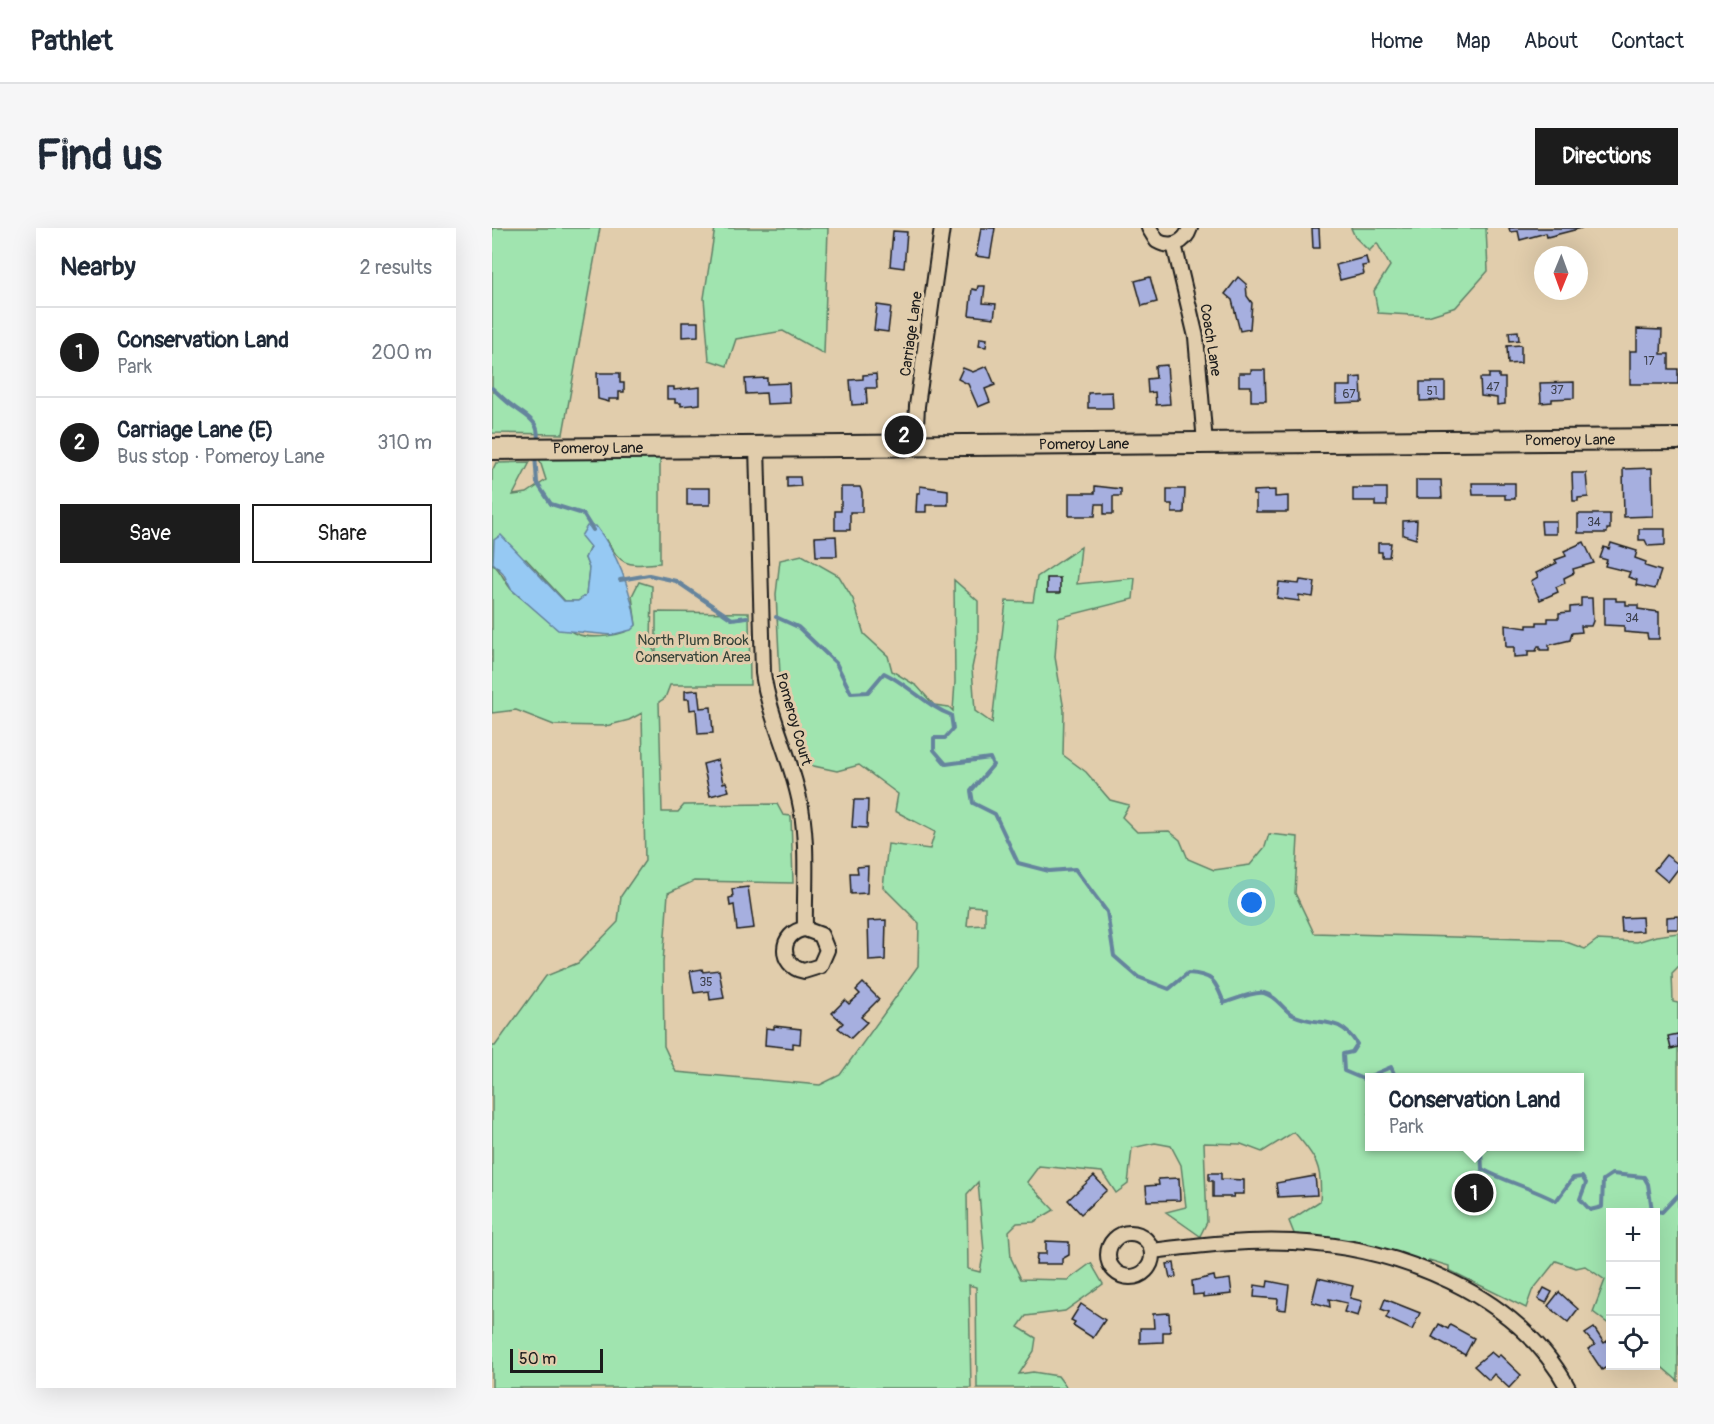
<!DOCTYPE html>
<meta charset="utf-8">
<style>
:root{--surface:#fff;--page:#f6f6f7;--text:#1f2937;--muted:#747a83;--line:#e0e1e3;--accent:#1c1c1c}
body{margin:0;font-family:Pangolin,sans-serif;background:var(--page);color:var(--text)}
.controls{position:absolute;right:18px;bottom:18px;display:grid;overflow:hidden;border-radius:0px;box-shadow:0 6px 24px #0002}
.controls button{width:54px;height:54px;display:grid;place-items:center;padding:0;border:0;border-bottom:2px solid var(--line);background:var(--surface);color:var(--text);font:30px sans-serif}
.compass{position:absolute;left:1042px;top:18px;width:54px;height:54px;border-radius:50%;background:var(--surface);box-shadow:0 6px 24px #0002;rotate:181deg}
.scale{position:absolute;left:18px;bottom:15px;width:93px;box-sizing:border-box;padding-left:6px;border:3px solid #1c1c1c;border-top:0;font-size:16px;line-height:21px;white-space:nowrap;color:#1c1c1c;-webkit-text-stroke:4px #e1cdac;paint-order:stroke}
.you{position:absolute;left:760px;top:675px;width:21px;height:21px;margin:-15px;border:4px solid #fff;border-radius:50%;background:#1a73e8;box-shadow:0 0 0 9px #1a73e833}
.badge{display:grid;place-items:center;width:39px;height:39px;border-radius:50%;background:var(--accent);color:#fff;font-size:20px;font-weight:700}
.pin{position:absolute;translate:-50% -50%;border:3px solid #fff;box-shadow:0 2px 6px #0006}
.popup{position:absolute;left:873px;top:845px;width:219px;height:78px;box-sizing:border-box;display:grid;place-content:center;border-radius:0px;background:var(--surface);filter:drop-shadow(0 2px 4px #0005);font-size:20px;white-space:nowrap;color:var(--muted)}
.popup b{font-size:22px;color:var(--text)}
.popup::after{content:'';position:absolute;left:50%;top:100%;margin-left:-12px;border:12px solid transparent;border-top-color:var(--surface)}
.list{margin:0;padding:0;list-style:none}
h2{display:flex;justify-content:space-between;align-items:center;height:78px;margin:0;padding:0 24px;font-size:26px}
h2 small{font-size:20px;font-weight:400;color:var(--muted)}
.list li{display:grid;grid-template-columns:39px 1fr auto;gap:18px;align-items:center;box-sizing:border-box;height:90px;padding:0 24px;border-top:2px solid var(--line)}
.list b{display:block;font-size:22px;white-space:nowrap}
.list p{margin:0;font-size:20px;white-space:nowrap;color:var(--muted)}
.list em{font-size:20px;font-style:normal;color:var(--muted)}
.actions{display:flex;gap:12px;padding:18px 24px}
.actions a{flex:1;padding:14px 0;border:2px solid var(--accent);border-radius:0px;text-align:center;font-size:21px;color:var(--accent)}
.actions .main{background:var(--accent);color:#fff}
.icon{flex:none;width:33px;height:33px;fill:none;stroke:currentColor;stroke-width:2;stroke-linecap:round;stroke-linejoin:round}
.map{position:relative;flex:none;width:1186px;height:1160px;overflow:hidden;border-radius:0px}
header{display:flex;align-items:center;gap:36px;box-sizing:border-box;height:84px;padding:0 30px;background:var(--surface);border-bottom:2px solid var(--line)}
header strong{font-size:28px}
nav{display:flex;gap:33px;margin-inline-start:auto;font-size:21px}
.intro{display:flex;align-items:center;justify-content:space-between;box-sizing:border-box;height:144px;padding:0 36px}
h1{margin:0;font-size:42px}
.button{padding:15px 27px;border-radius:0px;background:var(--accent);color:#fff;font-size:21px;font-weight:700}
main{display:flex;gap:36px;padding:0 36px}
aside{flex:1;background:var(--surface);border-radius:0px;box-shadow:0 6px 24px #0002}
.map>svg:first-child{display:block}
.green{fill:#a0e4af;stroke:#5e8066;stroke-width:1.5;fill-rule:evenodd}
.water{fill:#96c9f3;stroke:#65849d;stroke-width:1.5}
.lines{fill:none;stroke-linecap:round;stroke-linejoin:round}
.stream{stroke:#65849d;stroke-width:4}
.building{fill:#a6afdf;stroke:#1c1c1c;stroke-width:1.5}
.street-casing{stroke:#1c1c1c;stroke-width:18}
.secondary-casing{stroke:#1c1c1c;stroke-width:24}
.street{stroke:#e1cdac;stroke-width:14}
.secondary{stroke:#e1cdac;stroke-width:20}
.labels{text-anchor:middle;stroke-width:6;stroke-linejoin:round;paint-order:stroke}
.number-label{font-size:12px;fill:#3e414d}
.street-label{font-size:15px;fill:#1c1c1c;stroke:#e1cdac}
.park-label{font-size:15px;fill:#364439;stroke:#e1cdac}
</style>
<header>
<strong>Pathlet</strong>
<nav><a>Home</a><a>Map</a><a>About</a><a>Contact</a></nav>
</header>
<div class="intro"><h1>Find us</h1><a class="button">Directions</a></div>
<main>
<aside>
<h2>Nearby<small>2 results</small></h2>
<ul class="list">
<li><span class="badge">1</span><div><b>Conservation Land</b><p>Park</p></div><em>200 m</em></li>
<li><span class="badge">2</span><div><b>Carriage Lane (E)</b><p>Bus stop · Pomeroy Lane</p></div><em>310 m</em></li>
</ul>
<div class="actions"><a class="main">Save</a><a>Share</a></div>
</aside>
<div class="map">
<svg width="1186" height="1160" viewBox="0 0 1186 1160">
<rect width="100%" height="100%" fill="#e1cdac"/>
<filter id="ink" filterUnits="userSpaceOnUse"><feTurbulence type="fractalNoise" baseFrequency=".0167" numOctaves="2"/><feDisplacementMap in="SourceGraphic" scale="12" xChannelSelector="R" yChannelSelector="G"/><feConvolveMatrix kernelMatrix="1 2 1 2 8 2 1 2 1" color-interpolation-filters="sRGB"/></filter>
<g filter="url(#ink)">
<g class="green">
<path d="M0 0H108L71 206 0 205Z"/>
<path d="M223 0H336L332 126 291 103 244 111 235 138 217 132 212 70Z"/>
<path d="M859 0H994L996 43 964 79 936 88 886 85 882 63 898 38 885 15 877 23 863 9Z"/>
<path d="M47 230H168V335C137 337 130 341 115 312L98 319 93 330 97 340 94 368 86 373H73L34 331 1 336C10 344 13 355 20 362 31 373 68 398 82 405 98 412 132 409 144 397L140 368 147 354 160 358 159 418 164 426V384L257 385 258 457H178L173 470 167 474 170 584H186L192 577 285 576 291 587 299 588 301 655 202 653 176 665 171 735 172 818 184 844 328 857 348 847 426 738 427 695 391 659 396 616 438 621 443 604 403 583 406 566 367 537 345 543 317 537 300 477 288 447 284 366 288 332 310 327 347 348 361 371 372 406 396 428 400 443 425 458 442 477 457 479 461 483 463 454 462 352 486 373V411L480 440 483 483 500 495 514 373 541 374 545 349 589 319 585 356 643 350 641 371 566 390 563 429 572 482 571 527 594 544 618 572 637 577 630 589 645 604 677 603 688 612 696 631 722 642 758 637 773 619 777 606 806 609 803 665 822 705 1069 712 1093 721 1105 712 1145 714 1164 708 1186 705V739L1180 745 1181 774 1186 775V1153L1164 1134V984H1118V1097L1101 1084 1113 1052 1093 1038 1084 1040 1064 1033 1040 1063 1034 1080 957 1042V1038L937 1032V1037C893 1018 851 1012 803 1008L797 993 828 973C831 939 824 929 802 904L770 924 749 916 712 915 715 994 708 1008 674 984 694 979 689 937 679 918 663 915 640 920 636 956 624 965 610 944 547 938 535 954 562 982 542 994 525 995 517 1003 519 1030 529 1051 576 1052 599 1035 611 1056 573 1083 534 1088 526 1099 544 1110 542 1123 527 1146 541 1144 566 1148 575 1160H485L484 1059 477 1057 479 1160H0V818H3L54 748 86 735 126 694 129 668 153 633 150 485 137 492 114 498 62 497 24 482 0 485V243L4 235 38 234 21 267 35 265 54 252ZM477 678 493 679V697L475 698ZM877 850H1087V918H877ZM486 954 492 1023 488 1044 476 1041 475 966Z"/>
</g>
<path class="water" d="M95 298H104C126 327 139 362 144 397L139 402 119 407 66 402 19 361 11 345 1 335 2 312 9 307 72 373H86L94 367 97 340 93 330 98 319 89 308Z"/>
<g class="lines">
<g class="stream">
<path d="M0 160C7 166 14 174 22 179 37 190 49 194 45 215"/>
<path d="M43 226 45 255 59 276 91 286 101 302"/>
<path d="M128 352 157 347 184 353 240 391 255 389"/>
<path d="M284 389 306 399 344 435 359 465 376 464 392 445C417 457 433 477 459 487L461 501 453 510H442V522L454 536 498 530 501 537 479 563 481 575 503 586 526 635 557 643 583 641 615 684 622 728 646 749 677 761 696 745C722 747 723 753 732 775 742 772 762 763 772 765 786 769 790 781 801 787 829 800 845 785 865 816L860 824 851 826 852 843 871 851 899 839 904 850"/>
<path d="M996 918 989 923 990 941C1014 954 1040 960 1064 973L1081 950 1090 949 1094 955 1088 971 1098 982 1110 979 1111 952 1120 946 1152 949 1156 956 1160 982 1170 984 1186 967"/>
</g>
</g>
<g class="building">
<path d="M489 0H503L498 30 484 28Z"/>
<path d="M820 0H827L828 20H821Z"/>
<path d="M1017 0H1090L1055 9 1054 5 1028 12 1026 3 1018 4Z"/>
<path d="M401 3 415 4 412 40 398 38Z"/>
<path d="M874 29 876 37 870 38 872 46 848 52 844 37Z"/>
<path d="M658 49 665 74 650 78 643 53Z"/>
<path d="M746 49 754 56 755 68 760 75 758 101 748 103 740 72 733 66Z"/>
<path d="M486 58H493L491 75 504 76 502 90 477 87 480 61 485 62Z"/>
<path d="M385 77 399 79 396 104 382 102Z"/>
<path d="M190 94H206V108L190 109Z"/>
<path d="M1145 101 1170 102 1169 126H1177V141H1186V156H1138V123H1145Z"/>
<path d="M1026 103 1027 112 1018 113 1017 104Z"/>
<path d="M488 110 495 111 494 119 487 118Z"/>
<path d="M1029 117V135L1016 136 1015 118Z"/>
<path d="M675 137 678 176 664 177 663 164 656 165 655 151 664 150 663 138Z"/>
<path d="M495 138 503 157 493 161 498 174 486 179 476 156 466 151 471 140 481 144Z"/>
<path d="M759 142H773L774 173H759V158H747V145H759Z"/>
<path d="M105 145H128V155H132V164H127V171H117V174L106 171Z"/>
<path d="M384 146 385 160H374L375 176 360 177 358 152 371 151V147Z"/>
<path d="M997 146H1007V150H1013V176L1005 177V170L989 168 988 150H997Z"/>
<path d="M869 149 870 174 844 175V158H859V150Z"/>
<path d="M275 150V156L297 155 298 175 275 176 274 165 254 166 253 151Z"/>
<path d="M928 154H953V172L928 173Z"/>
<path d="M1082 154V170L1060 171V174L1049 175 1048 155Z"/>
<path d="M175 159H182V162L208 159V176L189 178V175H183V171H175Z"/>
<path d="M620 164 621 180H596V165Z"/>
<path d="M1160 240 1161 288 1132 289 1131 241Z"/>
<path d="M1080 245H1094L1096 269 1086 270V273H1081Z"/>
<path d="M295 249H308L309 258 295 259Z"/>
<path d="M924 252H949L950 270H924Z"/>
<path d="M980 255H1023V271H1013V267H981Z"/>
<path d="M428 258 456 262V277H434V284H424L425 265H428Z"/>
<path d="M603 258 629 261V268H621V286H612V276H604L603 288H577V265H603Z"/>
<path d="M349 259H368L370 264V284H358V302H343V283H349Z"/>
<rect x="195" y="260" width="23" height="17"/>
<path d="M861 260H895V278H883V273H861Z"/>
<path d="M675 261H693L692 285H680V276H675Z"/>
<path d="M783 262V269L796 268V284H764V267H761V263Z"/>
<path d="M1086 286H1118V301H1115V305H1086Z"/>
<path d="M925 292 924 311 911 307V293Z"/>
<path d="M1049 293H1064V306H1050Z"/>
<path d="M1147 301H1173V317L1156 318 1153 312H1147Z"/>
<path d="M344 308 345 328H324L323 309Z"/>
<path d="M1092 314 1102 335 1081 341 1082 345 1072 350 1073 355 1064 359 1066 364 1048 372 1039 353 1046 349 1044 345 1065 335 1063 332 1074 328 1072 323Z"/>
<path d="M886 315H899L897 329H890V324H886Z"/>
<path d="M1119 315 1145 323 1143 330 1154 334 1153 338 1169 343 1163 361 1144 357 1145 352 1136 349 1138 344 1113 338 1115 332 1108 330 1112 319 1117 321Z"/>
<rect x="555" y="350" width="13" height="15"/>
<path d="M808 352 823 354 821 369 807 367V373L785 370 787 354 807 356Z"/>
<path d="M1089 370H1100L1101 393 1099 398H1089L1090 404 1080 405 1078 412 1057 417V422H1048V418H1046L1044 423H1036V428L1022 429V419H1014L1013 397 1035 400V397H1045V394H1056V390H1067V385L1078 384V379L1089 378Z"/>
<path d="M1112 370H1124V373H1134V377H1146V381L1167 384V411H1156L1155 406 1132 404V398L1112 397Z"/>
<path d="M206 462 208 480 219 479 221 505 206 506 204 481 198 482 197 471H193V463Z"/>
<path d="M226 532 231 555 234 554 237 563 218 568 211 536Z"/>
<path d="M362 572H376L375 600 360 599Z"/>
<path d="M1174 627 1186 636V641L1176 654 1162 642Z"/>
<path d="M376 638 375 665 359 666 358 645H366L365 639Z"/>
<path d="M256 659 262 700 245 702 242 677 238 678 237 670 241 669 240 661Z"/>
<path d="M1186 688V701H1175V689Z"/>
<path d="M1150 689 1151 703 1130 704 1129 690Z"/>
<path d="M394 692 393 732 377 733 376 693Z"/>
<path d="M210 741 211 744 227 742 232 770 218 772 217 763 202 765 198 743Z"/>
<path d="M371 755 387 771 369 789 375 794 359 810 346 800 351 795 340 785 353 772 357 776 368 766 364 762Z"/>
<path d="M282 798 309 801 308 816 301 815V820L273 817 274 800 282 801Z"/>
<path d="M1186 806V819L1179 821 1176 808Z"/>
<path d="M717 945H729V951L752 952V966H741L742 969H721V953H717Z"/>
<path d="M602 948 615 962 589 986 576 972Z"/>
<path d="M823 948 825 967 786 969 784 955Z"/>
<path d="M687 950 688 972 655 973 654 958 667 957 666 951Z"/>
<path d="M554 1013 577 1014V1027L570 1031V1036H544L545 1026H554Z"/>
<path d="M682 1035 684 1049 678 1050 675 1036Z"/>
<path d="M722 1048 723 1053 738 1051 740 1066 711 1069V1066L701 1067 700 1053Z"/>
<path d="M826 1050 861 1058 858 1070 870 1073 866 1088 852 1084 855 1075 837 1071 838 1079 820 1074Z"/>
<path d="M776 1053 797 1057 794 1082 785 1081 786 1071 762 1069 763 1057 775 1059Z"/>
<path d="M1052 1060 1060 1064 1054 1075 1046 1071Z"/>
<path d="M1067 1064 1086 1081 1076 1094 1056 1078Z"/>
<path d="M893 1071 928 1085 920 1102 894 1090 897 1084 889 1081Z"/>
<path d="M589 1076 613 1092 601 1110 581 1097 583 1094 579 1092Z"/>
<path d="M677 1085 678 1104H671V1114L648 1115V1100H662L661 1086Z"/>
<path d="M947 1096 956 1101 958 1097 982 1110 973 1127 940 1109Z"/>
<path d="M1102 1100 1112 1115 1118 1111V1137L1110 1142 1096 1121 1103 1117 1093 1106Z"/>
<path d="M999 1124 1005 1129 1008 1127 1029 1147 1017 1160 1002 1146 997 1152 982 1138Z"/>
</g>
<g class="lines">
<g class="street-casing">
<g id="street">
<path d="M657 0 665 13C679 21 693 15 698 0"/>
<path d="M682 16 704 109 713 215"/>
<path d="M423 217 425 178 450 0"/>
<path d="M265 218 271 445C277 488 298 528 307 570 317 612 312 658 313 701 287 704 286 738 312 743L328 738 335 722 329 707 313 701"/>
<circle cx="638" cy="1027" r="22"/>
<path d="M660 1023C707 1017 753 1012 801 1014 905 1019 1025 1065 1076 1160"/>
</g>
</g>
<g class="secondary-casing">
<g id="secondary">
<path id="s1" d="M0 221 1186 211"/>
</g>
</g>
<use href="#street" class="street"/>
<use href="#secondary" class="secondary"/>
</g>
</g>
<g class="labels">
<g class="number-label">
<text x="1157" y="137">17</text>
<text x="1001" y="163">47</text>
<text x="1065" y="166">37</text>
<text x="940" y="167">51</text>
<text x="857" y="170">67</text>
<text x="1102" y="298">34</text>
<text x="1140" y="394">34</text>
<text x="214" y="758">35</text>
</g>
<g class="street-label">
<text transform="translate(419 106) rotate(-82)" y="5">Carriage Lane</text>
<text transform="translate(719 112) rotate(81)" y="5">Coach Lane</text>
<text dy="5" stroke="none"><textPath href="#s1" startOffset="1078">Pomeroy Lane</textPath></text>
<text dy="5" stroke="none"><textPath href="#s1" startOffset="592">Pomeroy Lane</textPath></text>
<text dy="5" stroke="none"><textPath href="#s1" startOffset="106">Pomeroy Lane</textPath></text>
<text transform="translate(302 491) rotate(74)" y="5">Pomeroy Court</text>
</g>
<g class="park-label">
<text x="201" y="417">North Plum Brook<tspan x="201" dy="17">Conservation Area</tspan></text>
</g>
</g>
</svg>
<div class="controls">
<button>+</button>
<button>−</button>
<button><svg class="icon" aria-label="locate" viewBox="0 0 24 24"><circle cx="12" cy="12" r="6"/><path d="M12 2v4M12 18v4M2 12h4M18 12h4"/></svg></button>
</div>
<svg class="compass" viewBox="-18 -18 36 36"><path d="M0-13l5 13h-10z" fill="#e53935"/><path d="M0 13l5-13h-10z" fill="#747a83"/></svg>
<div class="scale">50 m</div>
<div class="you"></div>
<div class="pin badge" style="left:982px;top:965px">1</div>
<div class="popup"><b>Conservation Land</b>Park</div>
<div class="pin badge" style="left:412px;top:207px">2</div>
</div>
</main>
